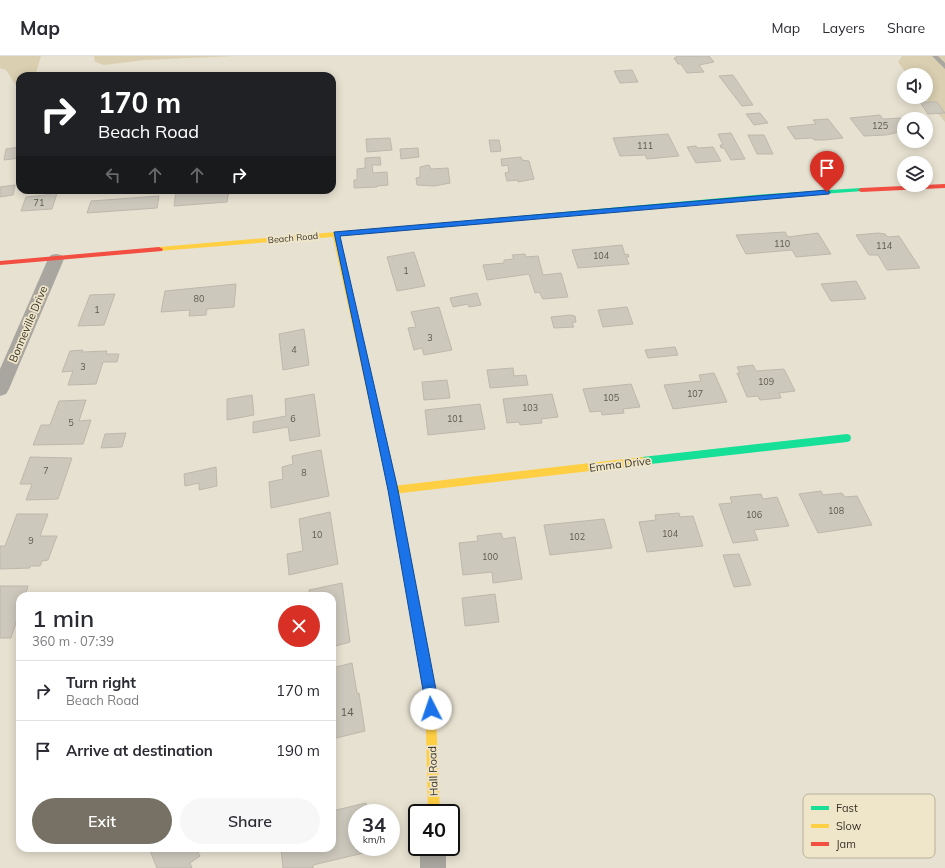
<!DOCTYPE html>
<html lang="en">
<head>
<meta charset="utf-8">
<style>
	:root { --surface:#fff; --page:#f7f7f7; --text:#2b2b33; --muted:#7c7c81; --line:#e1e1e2; --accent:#767164 }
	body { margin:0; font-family:Mulish,sans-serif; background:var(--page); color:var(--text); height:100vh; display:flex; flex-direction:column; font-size:15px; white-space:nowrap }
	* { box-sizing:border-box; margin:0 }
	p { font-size:13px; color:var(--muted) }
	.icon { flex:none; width:22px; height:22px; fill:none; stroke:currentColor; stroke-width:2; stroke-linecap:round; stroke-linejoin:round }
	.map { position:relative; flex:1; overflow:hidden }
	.sheet { position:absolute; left:16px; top:536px; width:320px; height:260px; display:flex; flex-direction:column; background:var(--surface); border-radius:12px; box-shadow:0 2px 10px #0003 }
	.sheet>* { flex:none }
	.hud { position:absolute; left:16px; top:16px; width:320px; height:122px; border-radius:12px; box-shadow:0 2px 10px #0003; background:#202124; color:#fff; overflow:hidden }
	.controls { position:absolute; left:897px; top:12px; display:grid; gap:8px }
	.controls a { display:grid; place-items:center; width:36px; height:36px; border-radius:50%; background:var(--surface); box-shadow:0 2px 10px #0003; font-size:20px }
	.speed { position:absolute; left:348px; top:748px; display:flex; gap:8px; font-size:20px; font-weight:700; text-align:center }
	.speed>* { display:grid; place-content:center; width:52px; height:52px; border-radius:50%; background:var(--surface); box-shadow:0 2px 10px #0003; line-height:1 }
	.speed small { font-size:10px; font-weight:400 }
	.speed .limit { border:2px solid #111; border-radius:6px; background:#fff; color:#111 }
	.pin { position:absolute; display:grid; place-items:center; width:34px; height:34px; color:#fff; margin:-41px -17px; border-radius:50% 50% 50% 0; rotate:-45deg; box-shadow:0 0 4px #0007 }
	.pin .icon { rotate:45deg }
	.me { position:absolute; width:44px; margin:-22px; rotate:356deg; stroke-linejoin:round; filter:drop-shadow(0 0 3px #0008) }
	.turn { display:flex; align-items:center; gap:14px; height:84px; padding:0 16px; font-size:18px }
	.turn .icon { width:52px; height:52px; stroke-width:2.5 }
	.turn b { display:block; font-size:28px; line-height:34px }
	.lanes { display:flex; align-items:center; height:38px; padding:0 16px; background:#0003; justify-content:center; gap:20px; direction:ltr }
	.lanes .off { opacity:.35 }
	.round { display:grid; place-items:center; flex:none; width:42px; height:42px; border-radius:21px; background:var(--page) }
	.overview { display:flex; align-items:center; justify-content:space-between; height:68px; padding:0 16px }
	h1 { font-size:24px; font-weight:600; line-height:30px }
	.cta { display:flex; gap:8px; margin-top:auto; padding:8px 16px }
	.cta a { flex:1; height:46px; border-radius:24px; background:var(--accent); color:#fff; font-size:16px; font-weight:600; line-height:46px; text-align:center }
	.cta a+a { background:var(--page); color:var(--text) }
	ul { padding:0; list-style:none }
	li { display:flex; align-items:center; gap:12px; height:60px; padding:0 16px; border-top:1px solid var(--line) }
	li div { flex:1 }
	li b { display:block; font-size:15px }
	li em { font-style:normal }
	header { display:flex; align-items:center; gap:24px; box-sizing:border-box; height:56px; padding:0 20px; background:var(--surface); border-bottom:1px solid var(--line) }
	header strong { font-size:19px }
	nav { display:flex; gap:22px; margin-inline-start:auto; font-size:14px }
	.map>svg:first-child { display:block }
	.green { fill:#dacfb0 }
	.building { fill:#cdc8bc; stroke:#bdb8ac }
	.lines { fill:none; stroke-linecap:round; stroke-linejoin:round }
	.lane { fill:#a9a69f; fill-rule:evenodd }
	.street { fill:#a9a69f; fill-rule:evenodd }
	.fast { fill:#16e098; fill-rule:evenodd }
	.slow { fill:#ffcf43; fill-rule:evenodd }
	.jam { fill:#f24e42; fill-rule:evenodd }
	.route { fill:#1a73e8; stroke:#114b97 }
	.labels { text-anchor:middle; stroke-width:3.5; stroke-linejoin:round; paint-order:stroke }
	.number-label { font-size:9px; fill:#5e594e }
	.far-street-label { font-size:9px; fill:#39342a; stroke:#efe5c9 }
	.street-label { font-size:11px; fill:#39342a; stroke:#efe5c9 }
	.near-number-label { font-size:11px; fill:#5e594e }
	.key { fill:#efe5c9; stroke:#b8b099; stroke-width:1 }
	.key-label { font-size:11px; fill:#39342a }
</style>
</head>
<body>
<header>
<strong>Map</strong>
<nav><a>Map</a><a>Layers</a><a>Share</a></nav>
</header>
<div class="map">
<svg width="945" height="812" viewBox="0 0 945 812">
	<rect width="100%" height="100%" fill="#e7e1d1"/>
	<g class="green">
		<polygon points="0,0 41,0 35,20 20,20 20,30 17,31 6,14 0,12"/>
		<polygon points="94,0 235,0 144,4 104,9 95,6"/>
		<polygon points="902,0 945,0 945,66 925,41 926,19 908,19 898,6"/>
	</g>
	<g class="building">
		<polygon points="676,0 709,0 714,6 699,9 704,16 687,17 681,8 678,8 674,2 677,2"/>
		<polygon points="632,14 638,26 620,27 614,15"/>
		<polygon points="733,19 753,49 742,50 719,20"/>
		<polygon points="920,46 937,46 945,57 928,58"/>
		<polygon points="760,57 768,67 754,69 746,58"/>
		<polygon points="880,59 883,63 901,62 904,65 904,75 886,79 864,80 850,62"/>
		<polygon points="828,63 843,82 824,84 814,84 813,82 795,83 787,71 816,68 813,64"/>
		<polygon points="731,77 745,103 731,104 724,92 721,92 720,89 723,89 718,78"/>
		<polygon points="668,78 679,100 647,103 645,99 620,100 613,82"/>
		<polygon points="748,79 764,79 773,98 757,98"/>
		<polygon points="390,82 392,94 367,96 366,83"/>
		<polygon points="489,84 499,84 501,95 491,96"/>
		<polygon points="696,90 697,92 713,91 721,105 696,107 687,91"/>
		<polygon points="20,91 20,102 4,104 6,93"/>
		<polygon points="418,92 419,101 401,103 400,93"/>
		<polygon points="380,101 381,109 372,109 373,117 387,116 388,129 377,130 377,131 354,132 354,124 357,124 357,113 365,112 365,102"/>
		<polygon points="521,101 522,104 529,105 534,123 518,126 518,124 507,125 505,117 509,116 508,109 502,110 501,103"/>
		<polygon points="429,109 431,113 448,112 450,127 434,130 417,129 416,122 420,121 420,111"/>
		<polygon points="15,129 13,139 0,141 0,131"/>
		<polygon points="58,134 52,153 21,155 26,141 46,139 47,135"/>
		<polygon points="176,134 229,134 227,146 174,150"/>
		<polygon points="159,140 157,152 87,157 91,145"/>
		<polygon points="785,176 788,181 818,177 831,198 796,201 792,194 746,198 736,179"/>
		<polygon points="878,177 885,178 888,181 899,180 920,212 887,214 878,199 869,199 856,179"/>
		<polygon points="622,189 625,199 628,198 629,201 626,201 629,208 578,212 572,194"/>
		<polygon points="414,196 425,230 397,235 387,201"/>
		<polygon points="525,198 526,201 538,200 543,219 561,217 568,241 543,243 539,236 535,237 529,218 487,224 483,209 504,207 504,204 514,203 512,199"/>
		<polygon points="856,225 866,243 831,245 821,228"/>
		<polygon points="236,228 234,251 207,253 206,259 189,260 190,254 161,256 165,235"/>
		<polygon points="477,237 481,249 469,251 468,248 453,251 450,242"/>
		<polygon points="115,238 104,269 78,270 90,239"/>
		<polygon points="439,251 452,294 424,299 422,292 414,294 408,272 416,271 411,256"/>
		<polygon points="627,251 633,268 603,271 598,254"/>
		<polygon points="570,259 575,260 576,266 572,267 574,271 554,272 551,261"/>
		<polygon points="304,273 309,309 283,314 279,278"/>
		<polygon points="675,291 678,299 648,302 645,294"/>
		<polygon points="83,294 82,296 107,295 106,298 119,298 117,306 103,306 96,328 68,329 73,315 62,316 70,295"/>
		<polygon points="753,309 756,315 784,313 795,335 779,337 781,342 760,344 758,340 747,341 737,317 740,317 737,311"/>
		<polygon points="513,312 514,320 526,319 528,329 490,332 487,314"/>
		<polygon points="714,317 727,346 673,353 664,329 701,325 699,319"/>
		<polygon points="447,324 450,342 424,344 422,326"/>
		<polygon points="631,328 640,351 623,353 624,357 602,359 601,355 590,356 583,333"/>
		<polygon points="314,338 320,380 290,385 288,371 253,377 253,366 286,360 285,343"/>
		<polygon points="552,338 558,361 541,363 542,367 520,369 519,366 507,367 503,343"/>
		<polygon points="252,339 254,359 227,364 227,343"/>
		<polygon points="86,344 79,365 91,364 83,388 33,389 41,369 50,369 59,345"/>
		<polygon points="480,348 485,373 428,379 425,354"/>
		<polygon points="126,377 122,391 101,392 105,378"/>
		<polygon points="321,394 329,440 271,452 269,426 283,423 282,411 293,408 292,400"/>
		<polygon points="30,401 72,402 58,443 26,444 32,428 20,428"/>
		<polygon points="216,411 217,430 199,434 199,427 185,430 184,418"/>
		<polygon points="821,435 823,439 842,437 845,441 857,440 872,469 818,477 799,438"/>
		<polygon points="761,438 763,443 777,441 789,470 754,474 758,484 733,487 719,448 732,447 730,441"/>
		<polygon points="330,456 338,508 289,519 287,498 303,495 299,463"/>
		<polygon points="679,457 680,461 693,460 703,490 647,496 639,466 656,464 655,459"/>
		<polygon points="17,458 48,458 40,480 57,480 48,504 42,505 40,510 30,510 30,512 0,513 0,490 5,490"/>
		<polygon points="604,463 612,492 550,499 544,469"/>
		<polygon points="501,477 503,483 515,481 522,523 493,527 492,516 463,519 459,487 478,485 477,480"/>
		<polygon points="739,498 751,529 734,531 723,499"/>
		<polygon points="342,527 350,586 332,591 332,540 310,540 309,534"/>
		<polygon points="0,530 28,530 25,540 20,540 20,554 11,582 0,582"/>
		<polygon points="495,538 499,566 465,570 462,542"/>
		<polygon points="352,607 357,637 359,637 365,675 332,683 332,612"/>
		<polygon points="366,747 367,757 357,757 357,791 372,791 372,795 313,809 313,812 283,812 281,792 332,792 332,755"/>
		<polygon points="149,792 203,792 198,796 200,800 190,807 192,812 157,812"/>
	</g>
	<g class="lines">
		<polygon class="lane" points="932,0 938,0 945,7 945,13"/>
		<g class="street">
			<polygon points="56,198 61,199 64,203 9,333 6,338 0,340 0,313 48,203 51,199"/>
			<rect x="420" y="791" width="26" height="21"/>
		</g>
		<g class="fast">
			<polygon points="861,132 863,133 863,135 768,142 418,173 415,171 418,169 768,138"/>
			<polygon points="379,370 382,371 383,373 398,434 435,634 434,638 430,639 426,638 425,634 388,434 375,373 376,371"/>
			<polygon points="847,378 850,379 851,382 850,385 847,386 642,409 639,408 638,405 639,402 642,401"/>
		</g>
		<g class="slow">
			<polygon points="418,169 420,169 420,173 340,180 383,373 382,375 376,375 375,373 333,181 159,195 155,193 159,191"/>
			<polygon points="642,401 645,402 646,405 645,408 642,409 393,438 390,437 388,434 390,431 393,430"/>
			<polygon points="430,629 434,630 435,634 440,757 428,757 425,634 426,630"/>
		</g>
		<g class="jam">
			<polygon points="945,128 945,132 861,136 858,134 861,132"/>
			<polygon points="159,191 163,193 162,195 0,209 0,205"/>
		</g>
	</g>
	<polygon class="route" points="827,134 830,136 829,138 340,180 398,434 437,639 435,657 431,659 427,657 388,434 334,176"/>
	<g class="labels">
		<g class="number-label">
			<text x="880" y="73">125</text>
			<text x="645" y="93">111</text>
			<text x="39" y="150">71</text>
			<text x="782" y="191">110</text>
			<text x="884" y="193">114</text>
			<text x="601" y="203">104</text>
			<text x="406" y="218">1</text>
			<text x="199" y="246">80</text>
			<text x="97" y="257">1</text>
			<text x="430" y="285">3</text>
			<text x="294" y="297">4</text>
			<text x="83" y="314">3</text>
			<text x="766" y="329">109</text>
			<text x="695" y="341">107</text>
			<text x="611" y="345">105</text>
			<text x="530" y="355">103</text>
			<text x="293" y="366">6</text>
			<text x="455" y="366">101</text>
			<text x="71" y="370">5</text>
			<text x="46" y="418">7</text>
			<text x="304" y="420">8</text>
			<text x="836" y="458">108</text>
			<text x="754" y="462">106</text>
			<text x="670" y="481">104</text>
			<text x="317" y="482">10</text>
			<text x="577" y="484">102</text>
			<text x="31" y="488">9</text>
			<text x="490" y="504">100</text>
		</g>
		<g class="far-street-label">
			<text transform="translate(293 182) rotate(-5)" y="3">Beach Road</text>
		</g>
		<g class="street-label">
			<text transform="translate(28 268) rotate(-67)" y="4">Bonneville Drive</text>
			<text transform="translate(620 408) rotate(-7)" y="4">Emma Drive</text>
			<text transform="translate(433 715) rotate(-92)" y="4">Hall Road</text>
		</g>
		<g class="near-number-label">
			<text x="347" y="660">14</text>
		</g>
	</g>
	<rect x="803" y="738" width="132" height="64" rx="6" class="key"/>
	<rect x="811" y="750" width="18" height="4" fill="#16e098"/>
	<rect x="811" y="768" width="18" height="4" fill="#ffcf43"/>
	<rect x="811" y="786" width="18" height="4" fill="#f24e42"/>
	<g class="key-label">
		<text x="836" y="756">Fast</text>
		<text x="836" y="774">Slow</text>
		<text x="836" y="792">Jam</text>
	</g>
</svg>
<div class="controls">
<a><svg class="icon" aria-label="sound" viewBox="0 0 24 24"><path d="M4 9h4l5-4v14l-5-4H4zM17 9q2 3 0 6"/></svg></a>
<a><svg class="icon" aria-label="search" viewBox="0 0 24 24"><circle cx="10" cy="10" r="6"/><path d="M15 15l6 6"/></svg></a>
<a><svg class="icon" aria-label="layers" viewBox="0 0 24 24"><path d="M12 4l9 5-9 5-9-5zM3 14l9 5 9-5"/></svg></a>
</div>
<div class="speed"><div>34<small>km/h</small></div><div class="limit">40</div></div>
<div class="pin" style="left:827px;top:136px;background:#d93025"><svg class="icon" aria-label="arrive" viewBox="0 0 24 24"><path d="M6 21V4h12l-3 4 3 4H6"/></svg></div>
<svg class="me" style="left:431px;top:653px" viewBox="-20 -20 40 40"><circle r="19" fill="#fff"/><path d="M0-13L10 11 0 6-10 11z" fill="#1a73e8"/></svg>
<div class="hud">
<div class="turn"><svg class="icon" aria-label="right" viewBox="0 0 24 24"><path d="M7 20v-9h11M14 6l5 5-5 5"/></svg><div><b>170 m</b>Beach Road</div></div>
<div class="lanes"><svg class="icon off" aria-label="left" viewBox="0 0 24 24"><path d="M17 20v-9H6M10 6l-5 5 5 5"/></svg><svg class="icon off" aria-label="ahead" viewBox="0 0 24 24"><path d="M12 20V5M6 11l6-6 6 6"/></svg><svg class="icon off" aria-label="ahead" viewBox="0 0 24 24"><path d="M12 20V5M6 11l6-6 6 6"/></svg><svg class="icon" aria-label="right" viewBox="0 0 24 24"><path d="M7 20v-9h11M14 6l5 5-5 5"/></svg></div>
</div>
<section class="sheet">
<div class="overview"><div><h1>1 min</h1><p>360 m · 07:39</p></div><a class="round" style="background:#d93025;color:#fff"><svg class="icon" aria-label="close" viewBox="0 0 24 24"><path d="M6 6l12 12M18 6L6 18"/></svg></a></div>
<ul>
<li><svg class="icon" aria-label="right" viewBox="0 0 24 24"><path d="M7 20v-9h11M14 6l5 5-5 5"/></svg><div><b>Turn right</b><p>Beach Road</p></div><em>170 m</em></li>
<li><svg class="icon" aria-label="arrive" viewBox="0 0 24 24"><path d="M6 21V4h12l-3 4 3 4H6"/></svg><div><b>Arrive at destination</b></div><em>190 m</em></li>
</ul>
<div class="cta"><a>Exit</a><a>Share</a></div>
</section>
</div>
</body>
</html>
